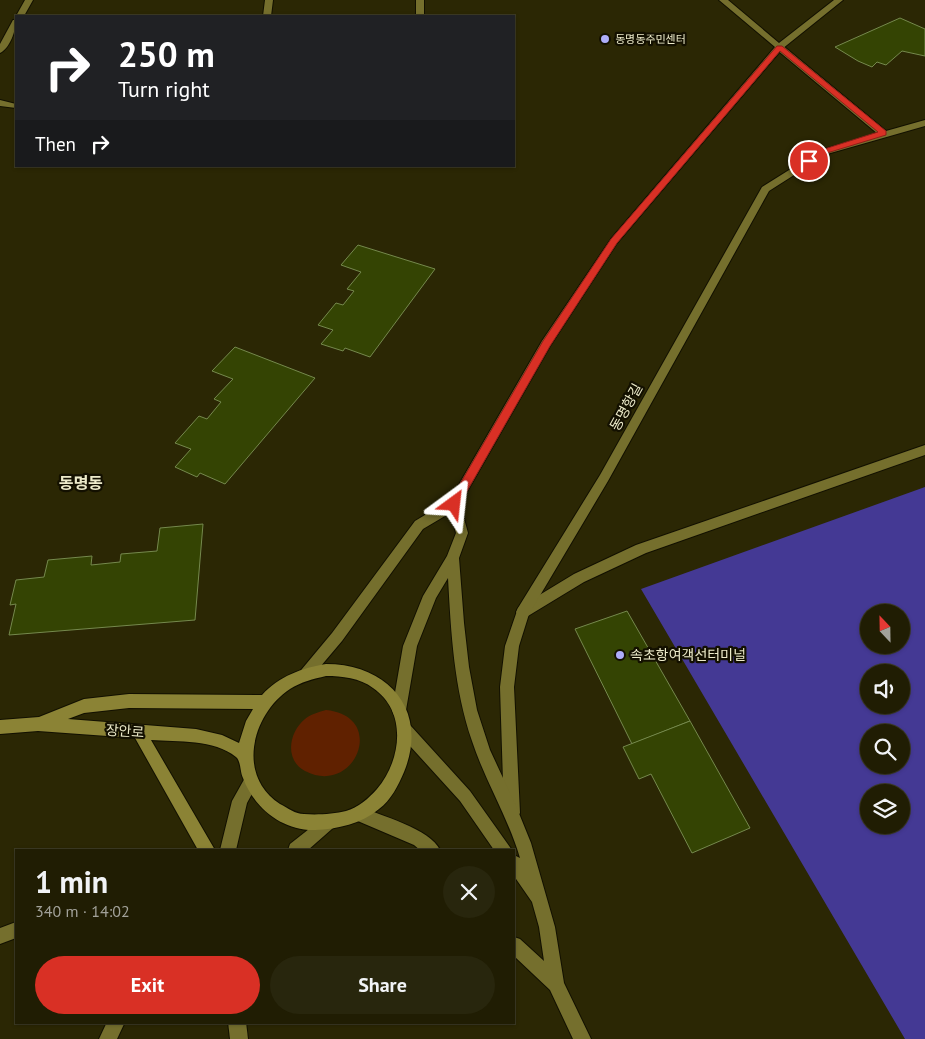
<!DOCTYPE html>
<html lang="en">
<head>
<meta charset="utf-8">
<style>
	:root { --surface:#201d03; --page:#28260d; --text:#f1f3f6; --muted:#a2a29a; --line:#3d3b25; --accent:#d93025 }
	body { margin:0; font-family:"PT Sans","Noto Sans KR",sans-serif; background:var(--page); color:var(--text); height:100vh; display:flex; flex-direction:column; font-size:19px; white-space:nowrap }
	* { box-sizing:border-box; margin:0 }
	p { font-size:16px; color:var(--muted) }
	.icon { flex:none; width:28px; height:28px; fill:none; stroke:currentColor; stroke-width:2; stroke-linecap:round; stroke-linejoin:round }
	.map { position:relative; flex:1; overflow:hidden }
	.side { position:absolute; left:15px; top:849px; width:500px; height:175px; display:flex; flex-direction:column; background:var(--surface); border-radius:0px; box-shadow:0 1px 4px #0004,0 0 0 1px var(--line) }
	.side>* { flex:none }
	.top-card { position:absolute; left:15px; top:15px; width:500px; height:152px; border-radius:0px; box-shadow:0 1px 4px #0004,0 0 0 1px var(--line); background:#202124; color:#fff; overflow:hidden }
	.needle { width:32px; rotate:338deg }
	.tools { position:absolute; left:860px; top:604px; display:grid; gap:10px }
	.tools a { display:grid; place-items:center; width:50px; height:50px; border-radius:50%; background:var(--surface); box-shadow:0 1px 4px #0004,0 0 0 1px var(--line); font-size:25px }
	.pin { position:absolute; display:grid; place-items:center; width:42px; height:42px; color:#fff; margin:-21px; border:2px solid #fff; border-radius:50%; box-shadow:0 1px 5px #0007 }
	.me { position:absolute; width:55px; margin:-28px; rotate:30deg; stroke-linejoin:round; filter:drop-shadow(0 0 4px #0008) }
	.turn { display:flex; align-items:center; gap:18px; height:105px; padding:0 20px; font-size:22px }
	.turn .icon { width:65px; height:65px; stroke-width:2.5 }
	.turn b { display:block; font-size:35px; line-height:42px }
	.then { display:flex; align-items:center; height:48px; padding:0 20px; background:#0003; gap:10px; font-size:19px }
	.round { display:grid; place-items:center; flex:none; width:52px; height:52px; border-radius:26px; background:var(--page) }
	.headline { display:flex; align-items:center; justify-content:space-between; height:85px; padding:0 20px }
	h1 { font-size:30px; font-weight:700; line-height:38px }
	.button { display:flex; gap:10px; margin-top:auto; padding:10px 20px }
	.button a { flex:1; height:58px; border-radius:30px; background:var(--accent); color:#fff; font-size:20px; font-weight:700; line-height:58px; text-align:center }
	.button a+a { background:var(--page); color:var(--text) }
	.map>svg:first-child { display:block }
	.green { fill:#602100 }
	.water { fill:#443994; fill-rule:evenodd }
	.building { fill:#344403; stroke:#75894d }
	.lines { fill:none; stroke-linecap:round; stroke-linejoin:round }
	.service-casing { stroke:#121000; stroke-width:2 }
	.minor-casing { stroke:#121000; stroke-width:2 }
	.tertiary-casing { stroke:#121000; stroke-width:2 }
	.secondary-casing { stroke:#121000; stroke-width:2 }
	.service { fill:#756f2d; fill-rule:evenodd }
	.minor { fill:#756f2d; fill-rule:evenodd }
	.tertiary { fill:#756f2d; fill-rule:evenodd }
	.secondary { fill:#8b8335; fill-rule:evenodd }
	.route { fill:#d93025; stroke:#8d1f18 }
	.poi-dot { fill:#aeaefa; stroke:#131000; stroke-width:2 }
	.labels { text-anchor:middle; stroke-width:4.5; stroke-linejoin:round; paint-order:stroke }
	.far-poi-label { font-size:11px; fill:#eceac9; stroke:#131000; text-anchor:start }
	.street-label { font-size:14px; fill:#eceac9; stroke:#131000 }
	.poi-label { font-size:14px; fill:#eceac9; stroke:#131000; text-anchor:start }
	.quarter-label { font-size:16px; font-weight:bold; fill:#eceac9; stroke:#131000 }
</style>
</head>
<body>
<div class="map">
<svg width="925" height="1039" viewBox="0 0 925 1039">
	<rect width="100%" height="100%" fill="#2b2704"/>
	<path class="green" d="M 326,710 C 388,716 355,797 305,771 C 284,760 289,732 305,719 C 311,714 319,712 326,710 Z"/>
	<path class="water" d="M 925,487 L 925,1039 L 905,1039 L 641,589 ZM 869,612 L 901,612 L 901,645 L 869,645 ZM 869,672 L 901,672 L 901,705 L 869,705 ZM 869,732 L 901,732 L 901,765 L 869,765 ZM 869,792 L 901,792 L 901,825 L 869,825 Z"/>
	<g class="building">
		<polygon points="900,18 925,29 925,56 902,51 886,65 877,62 872,67 858,61 835,47"/>
		<polygon points="358,245 435,269 370,357 345,348 343,351 321,344 333,330 318,325 336,303 343,305 354,291 347,289 361,272 341,265"/>
		<polygon points="235,347 315,378 225,484 200,473 197,477 175,467 191,449 175,443 199,416 207,419 221,402 214,399 233,379 212,371"/>
		<polygon points="203,524 195,620 9,635 16,604 10,605 16,580 44,577 48,560 92,556 91,565 120,562 121,554 157,551 160,528"/>
		<polygon points="627,611 690,721 632,744 575,629"/>
		<polygon points="690,721 750,828 692,853 651,774 639,779 623,747"/>
	</g>
	<g class="lines">
		<g class="service-casing">
			<g id="service">
				<polygon points="925,445 925,455 646,553 584,582 528,616 523,618 518,616 516,612 518,608 574,574 636,545"/>
				<polygon points="16,922 16,938 0,944 0,928"/>
				<polygon points="107,1022 125,1022 117,1039 99,1039"/>
			</g>
		</g>
		<g class="minor-casing">
			<g id="minor">
				<polygon points="265,0 273,0 271,16 263,16"/>
				<rect x="416" y="0" width="8" height="16"/>
				<polygon points="776,45 782,45 886,131 925,120 925,126 827,154 769,191 608,481 529,614 519,646 514,687 520,813 517,818 512,821 507,818 504,813 500,687 505,646 518,608 600,475 762,187 821,150 878,134 776,49"/>
				<polygon points="0,100 16,104 16,108 0,106"/>
			</g>
		</g>
		<g class="tertiary-casing">
			<g id="tertiary">
				<polygon points="25,0 33,0 24,16 16,16"/>
				<path d="M 719,0 L 728,0 L 779,43 L 834,0 L 843,0 L 782,49 L 617,243 L 550,346 L 460,504 L 468,533 L 459,558 L 464,623 L 469,667 L 477,710 L 490,750 L 516,806 L 531,843 L 555,927 L 564,983 L 591,1039 L 573,1039 L 550,990 L 514,956 L 514,937 L 520,939 L 544,961 L 539,927 L 532,902 L 514,876 L 514,855 L 520,858 C 508,817 485,781 472,741 C 454,689 451,633 448,578 L 436,598 L 417,646 L 406,710 L 404,715 L 399,717 L 394,715 L 392,710 L 403,646 L 423,596 L 447,556 L 456,533 L 450,513 L 423,529 L 342,641 L 309,680 L 304,681 L 299,680 L 297,675 L 332,633 L 415,521 L 450,500 L 542,341 L 611,239 L 775,47 Z"/>
				<path d="M 13,20 L 16,20 C 16,30 10,48 0,53 L 0,44 Z"/>
				<polygon points="405,723 410,725 470,791 512,850 494,850 460,801 400,735 398,730 400,725"/>
				<polygon points="251,774 256,776 259,781 247,803 236,850 220,850 232,801 246,776"/>
				<path d="M 358,806 C 379,815 431,829 440,850 L 420,850 L 414,845 L 353,819 L 350,814 L 353,809 Z"/>
				<polygon points="328,815 333,818 336,823 333,828 308,850 288,850 290,844 323,818"/>
				<polygon points="228,1022 246,1022 248,1039 230,1039"/>
			</g>
		</g>
		<g class="secondary-casing">
			<path id="secondary" d="M 326,664 C 389,664 429,711 404,772 C 398,786 391,800 379,809 C 361,824 338,829 315,830 C 283,831 254,808 243,778 C 240,772 241,761 236,757 C 214,739 178,742 151,740 L 215,850 L 198,850 L 135,738 L 38,731 L 0,734 L 0,720 L 39,717 L 84,699 L 129,694 L 262,695 C 279,676 302,668 326,664 ZM 326,676 C 342,676 360,678 373,688 C 408,712 401,761 377,789 C 369,798 358,808 346,811 C 334,814 317,815 304,814 C 295,814 288,808 280,804 C 236,776 252,714 290,689 C 301,682 313,679 326,676 ZM 129,708 L 253,709 L 246,721 L 239,743 L 222,735 L 196,729 L 68,719 L 84,713 Z"/>
		</g>
		<use href="#service" class="service"/>
		<use href="#minor" class="minor"/>
		<use href="#tertiary" class="tertiary"/>
		<use href="#secondary" class="secondary"/>
	</g>
	<polygon class="route" points="777,46 782,46 886,131 886,135 827,153 812,163 806,163 806,159 821,150 878,132 780,51 617,243 550,346 458,507 450,507 448,504 450,501 543,341 611,239"/>
	<g class="poi-dot">
		<circle cx="605" cy="39" r="5"/>
		<circle cx="620" cy="655" r="5"/>
	</g>
	<g class="labels">
		<g class="far-poi-label">
			<text x="615" y="43">동명동주민센터</text>
		</g>
		<g class="street-label">
			<text transform="translate(626 407) rotate(-61)" y="5">동명항길</text>
			<text transform="translate(125 731) rotate(4)" y="5">장안로</text>
		</g>
		<g class="poi-label">
			<text x="630" y="660">속초항여객선터미널</text>
		</g>
		<g class="quarter-label">
			<text x="81" y="489">동명동</text>
		</g>
	</g>
</svg>
<div class="tools">
<a><svg class="needle" viewBox="-14 -14 28 28"><path d="M0-13l5 13h-10z" fill="#e53935"/><path d="M0 13l5-13h-10z" fill="#a2a29a"/></svg></a>
<a><svg class="icon" aria-label="sound" viewBox="0 0 24 24"><path d="M4 9h4l5-4v14l-5-4H4zM17 9q2 3 0 6"/></svg></a>
<a><svg class="icon" aria-label="search" viewBox="0 0 24 24"><circle cx="10" cy="10" r="6"/><path d="M15 15l6 6"/></svg></a>
<a><svg class="icon" aria-label="layers" viewBox="0 0 24 24"><path d="M12 4l9 5-9 5-9-5zM3 14l9 5 9-5"/></svg></a>
</div>
<div class="pin" style="left:809px;top:161px;background:#d93025"><svg class="icon" aria-label="arrive" viewBox="0 0 24 24"><path d="M6 21V4h12l-3 4 3 4H6"/></svg></div>
<svg class="me" style="left:454px;top:504px" viewBox="-20 -20 40 40"><path d="M0-17L14 15 0 8-14 15z" fill="#d93025" stroke="#fff" stroke-width="4"/></svg>
<div class="top-card">
<div class="turn"><svg class="icon" aria-label="right" viewBox="0 0 24 24"><path d="M7 20v-9h11M14 6l5 5-5 5"/></svg><div><b>250 m</b>Turn right</div></div>
<div class="then">Then<svg class="icon" aria-label="right" viewBox="0 0 24 24"><path d="M7 20v-9h11M14 6l5 5-5 5"/></svg></div>
</div>
<section class="side">
<div class="headline"><div><h1>1 min</h1><p>340 m · 14:02</p></div><a class="round"><svg class="icon" aria-label="close" viewBox="0 0 24 24"><path d="M6 6l12 12M18 6L6 18"/></svg></a></div>
<div class="button"><a>Exit</a><a>Share</a></div>
</section>
</div>
</body>
</html>
